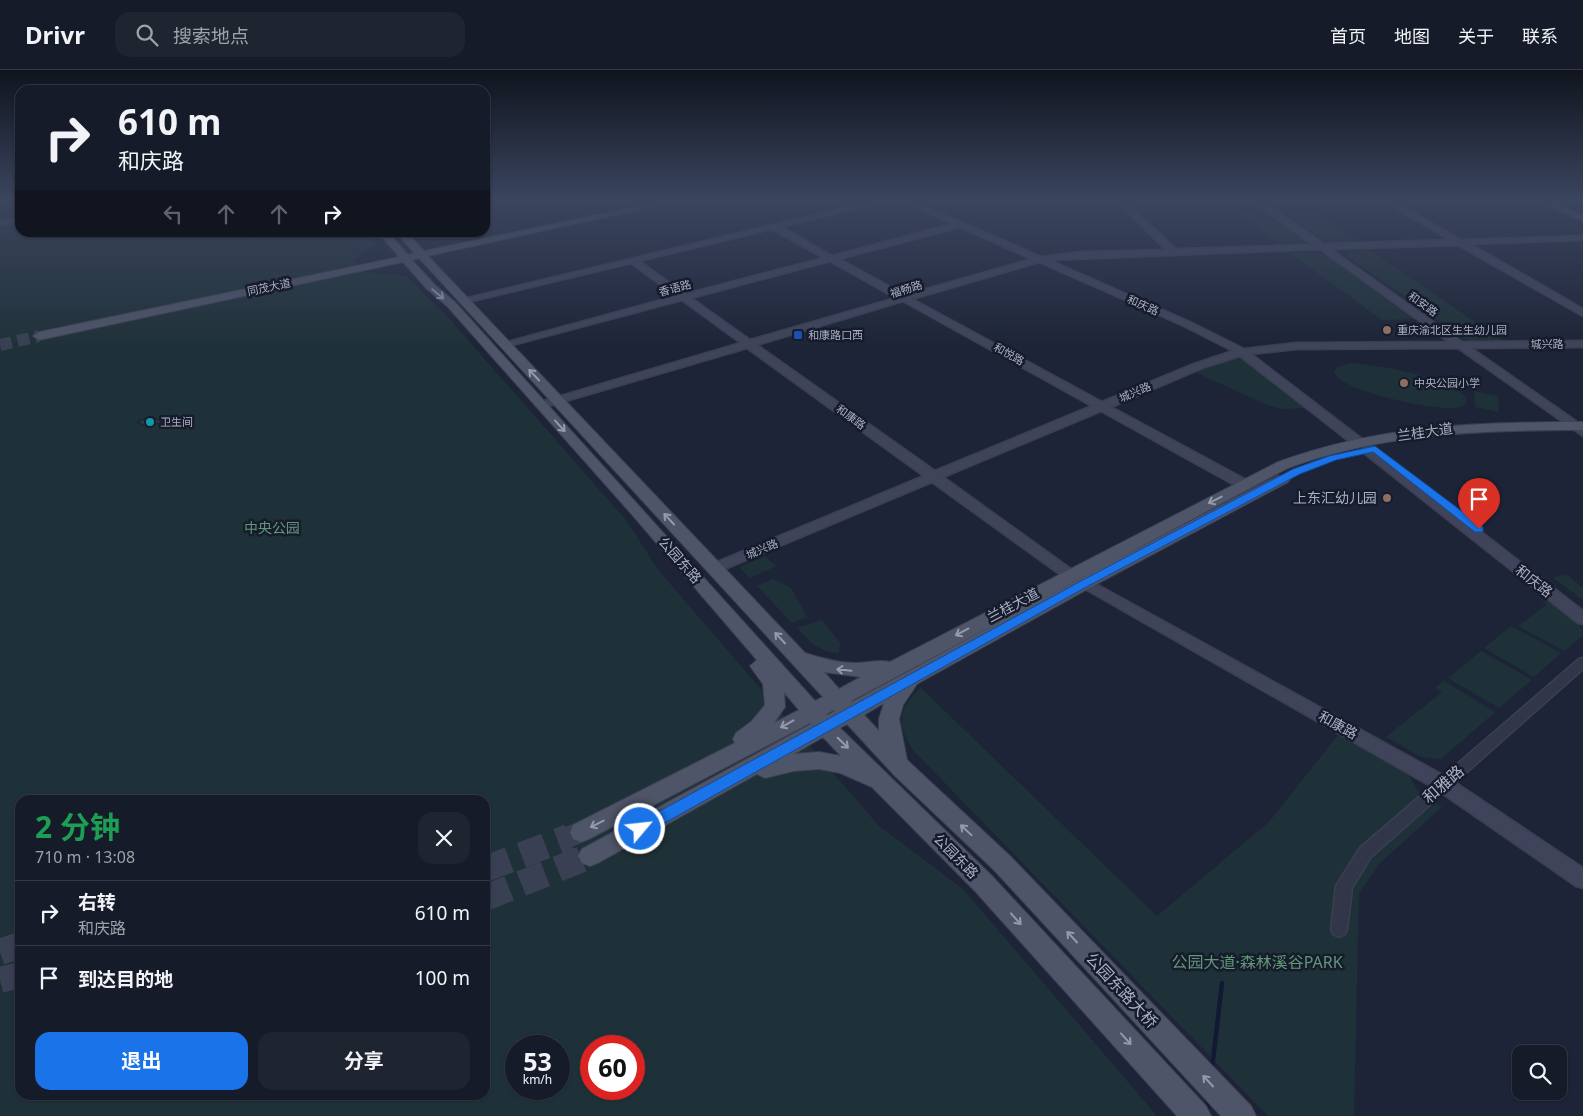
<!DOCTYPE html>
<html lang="zh">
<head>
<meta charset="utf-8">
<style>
	:root { --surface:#161b29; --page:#1f2431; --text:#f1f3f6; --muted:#9ea1a8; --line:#353946; --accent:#1a73e8 }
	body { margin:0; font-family:"Noto Sans","Noto Sans SC",sans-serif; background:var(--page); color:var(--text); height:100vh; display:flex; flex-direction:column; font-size:19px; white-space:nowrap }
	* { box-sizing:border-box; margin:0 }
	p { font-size:16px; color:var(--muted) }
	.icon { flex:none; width:28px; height:28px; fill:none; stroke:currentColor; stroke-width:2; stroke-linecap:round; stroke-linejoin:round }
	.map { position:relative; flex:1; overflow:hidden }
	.sheet { position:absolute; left:15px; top:725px; width:475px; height:305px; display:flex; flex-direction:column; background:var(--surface); border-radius:15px; box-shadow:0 1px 4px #0004,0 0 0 1px var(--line) }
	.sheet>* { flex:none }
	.banner { position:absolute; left:15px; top:15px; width:475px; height:152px; border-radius:15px; box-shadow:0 1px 4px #0004,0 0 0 1px var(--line); background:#161b29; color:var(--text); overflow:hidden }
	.buttons { position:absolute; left:1512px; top:975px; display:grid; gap:10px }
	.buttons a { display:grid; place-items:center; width:55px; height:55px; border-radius:10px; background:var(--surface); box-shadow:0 1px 4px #0004,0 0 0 1px var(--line); font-size:25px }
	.speed { position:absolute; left:505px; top:965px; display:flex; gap:10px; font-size:25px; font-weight:700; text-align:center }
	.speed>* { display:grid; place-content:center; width:65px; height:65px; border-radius:50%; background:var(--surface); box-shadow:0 1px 4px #0004,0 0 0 1px var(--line); line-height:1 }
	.speed small { font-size:12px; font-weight:400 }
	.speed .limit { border:8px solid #d22; background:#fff; color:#111 }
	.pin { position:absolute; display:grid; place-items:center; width:42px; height:42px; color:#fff; margin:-51px -21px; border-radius:50% 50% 50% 0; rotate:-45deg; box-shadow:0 0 5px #0007 }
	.pin .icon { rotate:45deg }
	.me { position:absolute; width:55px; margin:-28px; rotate:62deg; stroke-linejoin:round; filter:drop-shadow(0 0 4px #0008) }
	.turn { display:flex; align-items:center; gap:18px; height:105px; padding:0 20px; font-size:22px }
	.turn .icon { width:65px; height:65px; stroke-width:2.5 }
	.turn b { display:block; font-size:35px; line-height:42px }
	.lanes { display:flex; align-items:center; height:48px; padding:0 20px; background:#0003; justify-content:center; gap:25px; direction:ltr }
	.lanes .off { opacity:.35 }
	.round { display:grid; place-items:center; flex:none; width:52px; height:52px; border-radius:15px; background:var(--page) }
	.headline { display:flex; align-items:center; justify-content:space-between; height:85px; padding:0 20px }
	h1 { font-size:30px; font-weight:700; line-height:38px; color:#1e9e55 }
	.cta { display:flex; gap:10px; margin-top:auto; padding:10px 20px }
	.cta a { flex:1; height:58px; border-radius:15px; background:var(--accent); color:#fff; font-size:20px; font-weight:700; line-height:58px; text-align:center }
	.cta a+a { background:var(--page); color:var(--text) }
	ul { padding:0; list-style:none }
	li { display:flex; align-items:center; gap:15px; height:65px; padding:0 20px; border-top:1px solid var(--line) }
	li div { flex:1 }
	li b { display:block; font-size:19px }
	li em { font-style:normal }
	header { display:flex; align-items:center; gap:30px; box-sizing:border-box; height:70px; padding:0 25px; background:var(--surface); border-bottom:1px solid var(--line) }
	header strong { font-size:24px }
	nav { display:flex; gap:28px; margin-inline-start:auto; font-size:18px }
	.search { width:350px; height:45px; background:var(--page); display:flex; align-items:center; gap:12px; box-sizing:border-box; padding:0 18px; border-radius:15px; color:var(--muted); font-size:19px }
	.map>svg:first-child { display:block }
	.green { fill:#1f3138; fill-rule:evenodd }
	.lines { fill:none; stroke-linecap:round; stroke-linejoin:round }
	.stream { stroke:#111935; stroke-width:4.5 }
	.building { fill:#2c334c; stroke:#191e2e }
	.primary-tunnel-far2 { stroke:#394053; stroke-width:12; stroke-dasharray:12 6; stroke-linecap:butt }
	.primary-tunnel-far1 { stroke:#394053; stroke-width:21; stroke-dasharray:21 10; stroke-linecap:butt }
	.primary-tunnel { stroke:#394053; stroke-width:26; stroke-dasharray:26 13; stroke-linecap:butt }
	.street-casing { stroke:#3b3f51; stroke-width:3 }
	.secondary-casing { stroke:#3b3f51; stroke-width:3 }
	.primary-casing { stroke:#3b3f51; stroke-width:2 }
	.street { fill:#313648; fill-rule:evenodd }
	.secondary { fill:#3f445b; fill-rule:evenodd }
	.primary { fill:#4f5568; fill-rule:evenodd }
	.oneway { stroke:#9499ae }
	.route { fill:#1a73e8; stroke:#114b97 }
	.education-dot { fill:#8d6e63; stroke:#171c2c; stroke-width:2 }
	.transit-dot { fill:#1a4fb4; stroke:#171c2c; stroke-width:2 }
	.culture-dot { fill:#0f9aa8; stroke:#171c2c; stroke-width:2 }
	.labels { text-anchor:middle; stroke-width:5; stroke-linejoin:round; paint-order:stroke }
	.far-street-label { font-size:11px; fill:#abb0c5; stroke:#171c2c }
	.far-poi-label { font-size:11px; fill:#abb0c5; stroke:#171c2c; text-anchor:start }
	.street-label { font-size:14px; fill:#abb0c5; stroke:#171c2c }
	.poi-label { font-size:14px; fill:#abb0c5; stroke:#171c2c; text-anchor:end }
	.park-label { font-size:14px; fill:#619777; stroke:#171c2c }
	.near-street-label { font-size:16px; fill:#abb0c5; stroke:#171c2c }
	.near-park-label { font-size:16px; fill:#619777; stroke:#171c2c }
</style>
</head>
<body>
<header>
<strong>Drivr</strong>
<div class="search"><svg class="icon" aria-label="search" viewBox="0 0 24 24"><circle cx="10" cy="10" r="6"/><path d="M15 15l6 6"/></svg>搜索地点</div>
<nav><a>首页</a><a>地图</a><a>关于</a><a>联系</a></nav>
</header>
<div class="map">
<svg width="1583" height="1046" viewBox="0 0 1583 1046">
	<rect width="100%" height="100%" fill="#1d2437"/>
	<g class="green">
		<polygon points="1224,131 1254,131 1308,172 1303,175 1281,176"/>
		<polygon points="1268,131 1296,131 1360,174 1339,174 1324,171"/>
		<path d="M 20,151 L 20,162 L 369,163 L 377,173 L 353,190 L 363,202 L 406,206 L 446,245 L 626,450 L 659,501 L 878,755 L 964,820 L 1157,1046 L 0,1046 L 0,154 ZM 20,730 L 485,730 L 485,1025 L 20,1025 ZM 516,976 L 559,976 L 559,1019 L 516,1019 ZM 591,976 L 634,976 L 634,1019 L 591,1019 Z"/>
		<polygon points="1352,181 1371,181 1504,272 1476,272 1464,269 1346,185"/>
		<polygon points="1290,183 1316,183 1329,185 1418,249 1382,250"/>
		<polygon points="1235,288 1247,289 1306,338 1282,339 1267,335 1195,302"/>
		<path d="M 1352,293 C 1376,295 1456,307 1467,330 L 1465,334 C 1460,337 1456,338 1450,338 C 1430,339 1338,321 1334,301 L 1337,297 Z"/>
		<polygon points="1474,321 1498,326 1499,342 1475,337"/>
		<polygon points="765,486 776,496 750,508 739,497"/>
		<polygon points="1568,505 1583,518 1583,530 1552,507"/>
		<polygon points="773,509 791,518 807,547 792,553 757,516"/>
		<path d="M 1546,530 C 1557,538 1583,550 1583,565 L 1565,581 L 1518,556 L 1547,534 L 1543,532 Z"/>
		<path d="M 822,550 L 840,573 L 839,583 C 818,582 811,572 797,558 Z"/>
		<polygon points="1511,556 1561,583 1534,607 1484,578"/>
		<polygon points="1481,581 1532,610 1499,638 1448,608"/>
		<polygon points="1444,611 1495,642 1441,689 1422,687 1386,667 1442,622 1435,618"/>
		<path d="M 921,618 L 1157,846 L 1269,752 L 1338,665 L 1409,705 L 1417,720 L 1442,737 L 1380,793 L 1359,823 L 1354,1046 L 1268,1046 L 913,680 C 896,654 898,639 921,618 Z"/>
	</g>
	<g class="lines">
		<g class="stream">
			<polyline points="1212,999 1222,913"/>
			<polyline points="1206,1046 1208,1027"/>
		</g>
	</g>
	<polygon class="building" points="151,346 162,352 148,357 137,352"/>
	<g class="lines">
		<polyline class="primary-tunnel-far2" points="0,275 39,266"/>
		<polyline class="primary-tunnel-far1" points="566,768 581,762"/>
		<g class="primary-tunnel">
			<polyline points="485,799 569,767"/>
			<polyline points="485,828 590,786"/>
			<polyline points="0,882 20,875"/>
			<polyline points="0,910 20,905"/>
		</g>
		<g class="street-casing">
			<polygon id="street" points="1583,588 1583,599 1370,788 1352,818 1347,859 1345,864 1339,867 1333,864 1331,859 1336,816 1360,778 1579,589"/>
		</g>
		<g class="secondary-casing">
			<g id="secondary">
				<path d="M 873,131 L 886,131 L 781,157 L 832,186 L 953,154 L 903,131 L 913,131 L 1041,187 L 1081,182 L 1166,180 L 1116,131 L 1124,131 L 1176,179 L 1313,175 L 1253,131 L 1262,131 L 1324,174 L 1450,170 L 1384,131 L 1393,131 L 1461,170 L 1583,166 L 1583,170 L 1470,174 L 1583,239 L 1583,246 L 1458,175 L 1330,179 L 1462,272 L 1583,271 L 1583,277 L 1471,278 L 1583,356 L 1583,366 L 1458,278 L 1296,279 L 1251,284 L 1362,369 L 1364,372 L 1362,375 L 1354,375 L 1240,286 L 1202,298 L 1111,337 L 1250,412 L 1251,415 L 1250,418 L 1240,418 L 1101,341 L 943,407 L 1075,502 L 1077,505 L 1075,508 L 1065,508 L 932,412 L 715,503 L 710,501 L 708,498 L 710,495 L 924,406 L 747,278 L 545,337 L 537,337 L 537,333 L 741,273 L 682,230 L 505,277 L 500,274 L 676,226 L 631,193 L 464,233 L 459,230 ZM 960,157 L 1032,189 L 905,225 L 839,189 ZM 772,159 L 824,188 L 685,224 L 639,191 ZM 1320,179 L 1449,272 L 1296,273 L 1244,279 L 1190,252 L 1049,190 ZM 830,191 L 896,228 L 750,270 L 691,228 ZM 1039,192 L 1184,256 L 1233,281 L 1194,294 L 1102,332 L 912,229 ZM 903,231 L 1092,336 L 935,401 L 757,275 Z"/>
				<polygon points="20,148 20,152 0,155 0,151"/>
				<polygon points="1368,376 1372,377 1583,541 1583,554 1578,553 1364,383 1362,380"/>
				<polygon points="1085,508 1450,709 1583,798 1583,818 1576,816 1436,719 1080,516 1078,513"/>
			</g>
		</g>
		<g class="primary-casing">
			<g id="primary">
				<path d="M 664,131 L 679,131 L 428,186 L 805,583 C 821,588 838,593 855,593 C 867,593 879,589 890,592 L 1278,392 C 1379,355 1477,352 1583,352 L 1583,360 C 1482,360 1384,363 1288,398 L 851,631 L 852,632 L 1079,509 L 1278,406 L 1288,406 L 1290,409 L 1288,412 L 1091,517 L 917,614 L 903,635 L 899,649 L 907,690 L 1010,786 L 1251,1036 L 1256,1046 L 1221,1046 L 994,800 L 895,706 L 847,654 L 840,658 L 991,805 L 1206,1036 L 1211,1046 L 1177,1046 L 975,821 L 872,717 L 840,703 L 819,699 L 794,701 L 765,708 L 757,704 L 598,793 L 590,796 L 582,793 L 578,786 L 582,779 L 811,654 L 810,653 L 589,769 L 581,772 L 573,769 L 570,762 L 573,755 L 735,673 L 733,669 L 736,663 L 752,651 L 765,635 L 763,614 L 750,596 L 757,590 L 635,448 L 447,236 L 427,219 L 403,192 L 39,270 L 33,266 L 39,262 L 399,187 L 378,162 L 388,162 L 408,185 L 414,183 L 396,162 L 406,162 L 424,181 ZM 419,188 L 823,627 L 815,631 L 455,232 L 435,215 L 412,190 ZM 824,602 L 861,607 L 839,619 ZM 784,622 L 799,640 L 774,653 L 785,637 ZM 884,633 L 879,649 L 879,661 L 864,645 ZM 834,640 L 835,641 L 828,645 L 826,644 ZM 823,667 L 841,686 L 819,682 L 794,684 Z"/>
				<polygon points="1537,131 1548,131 1583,145 1583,151"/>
			</g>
		</g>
		<use href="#street" class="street"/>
		<use href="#secondary" class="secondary"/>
		<use href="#primary" class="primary"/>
	</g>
	<defs><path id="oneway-shaft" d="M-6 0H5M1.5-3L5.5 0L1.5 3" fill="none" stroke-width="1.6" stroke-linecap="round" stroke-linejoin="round" transform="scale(1.25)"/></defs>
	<g class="oneway">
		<use href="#oneway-shaft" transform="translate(438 224) rotate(39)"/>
		<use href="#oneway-shaft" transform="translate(534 305) rotate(-133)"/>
		<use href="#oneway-shaft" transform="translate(560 356) rotate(48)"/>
		<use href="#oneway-shaft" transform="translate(1215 430) rotate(153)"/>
		<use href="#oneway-shaft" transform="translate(669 449) rotate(-133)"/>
		<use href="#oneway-shaft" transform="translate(962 562) rotate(152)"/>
		<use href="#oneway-shaft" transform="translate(780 568) rotate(-133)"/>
		<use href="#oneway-shaft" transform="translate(844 600) rotate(-174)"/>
		<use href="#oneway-shaft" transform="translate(787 654) rotate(151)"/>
		<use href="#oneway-shaft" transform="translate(843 673) rotate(44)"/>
		<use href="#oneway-shaft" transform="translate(597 754) rotate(153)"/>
		<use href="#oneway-shaft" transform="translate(966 760) rotate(-137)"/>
		<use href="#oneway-shaft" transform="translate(1016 849) rotate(48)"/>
		<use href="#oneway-shaft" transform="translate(1072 867) rotate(-133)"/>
		<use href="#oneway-shaft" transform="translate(1126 969) rotate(48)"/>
		<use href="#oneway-shaft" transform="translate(1208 1011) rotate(-133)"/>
	</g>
	<linearGradient id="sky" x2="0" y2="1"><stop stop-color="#10141e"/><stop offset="0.47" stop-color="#3a455e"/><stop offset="1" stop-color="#3a455e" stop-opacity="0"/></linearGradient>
	<rect width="1583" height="277" fill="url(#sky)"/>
	<polygon class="route" points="1375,376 1483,457 1483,462 1475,462 1373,382 1336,390 1300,404 1088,516 645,764 640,766 634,764 632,759 634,755 1081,511 1293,399 1329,386"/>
	<g class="education-dot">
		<circle cx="1387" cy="260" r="5"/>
		<circle cx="1404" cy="313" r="5"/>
		<circle cx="1387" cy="428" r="5"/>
	</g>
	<rect class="transit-dot" x="793" y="260" width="10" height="10" rx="2.5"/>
	<circle class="culture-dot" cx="150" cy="352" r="5"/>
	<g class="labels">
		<g class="far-street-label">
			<text transform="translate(269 217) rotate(-12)" y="4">同茂大道</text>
			<text transform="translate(675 218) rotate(-15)" y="4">香语路</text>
			<text transform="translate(906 219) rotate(-17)" y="4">福畅路</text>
			<text transform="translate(1423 234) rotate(35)" y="4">和安路</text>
			<text transform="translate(1143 235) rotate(24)" y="4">和庆路</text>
			<text x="1547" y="278">城兴路</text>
			<text transform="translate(1009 284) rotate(29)" y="4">和悦路</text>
			<text transform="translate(1135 322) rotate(-23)" y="4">城兴路</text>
			<text transform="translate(851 347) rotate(36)" y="4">和康路</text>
			<text transform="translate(762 479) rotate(-23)" y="4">城兴路</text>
		</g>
		<g class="far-poi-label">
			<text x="1397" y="264">重庆渝北区生生幼儿园</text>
			<text x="808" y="269">和康路口西</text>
			<text x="1414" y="317">中央公园小学</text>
			<text x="160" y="356">卫生间</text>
		</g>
		<g class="street-label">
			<text transform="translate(1425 362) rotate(-8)" y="5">兰桂大道</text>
			<text transform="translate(680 490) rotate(49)" y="5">公园东路</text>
			<text transform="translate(1534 511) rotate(38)" y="5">和庆路</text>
			<text transform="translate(1013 535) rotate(-28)" y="5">兰桂大道</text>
			<text transform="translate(1338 655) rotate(29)" y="5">和康路</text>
			<text transform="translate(956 786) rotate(45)" y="5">公园东路</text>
		</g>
		<g class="poi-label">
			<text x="1377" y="433">上东汇幼儿园</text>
		</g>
		<g class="park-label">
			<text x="272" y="463">中央公园</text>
		</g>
		<g class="near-street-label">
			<text transform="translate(1443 714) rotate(-41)" y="6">和雅路</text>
			<text transform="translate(1122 920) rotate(47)" y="6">公园东路大桥</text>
		</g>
		<g class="near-park-label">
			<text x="1257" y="898">公园大道·森林溪谷PARK</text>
		</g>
	</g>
</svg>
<div class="buttons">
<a><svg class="icon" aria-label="search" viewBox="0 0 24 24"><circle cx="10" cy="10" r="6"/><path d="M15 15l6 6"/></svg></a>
</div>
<div class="speed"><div>53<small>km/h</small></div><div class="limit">60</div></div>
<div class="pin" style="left:1479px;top:459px;background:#d93025"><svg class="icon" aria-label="arrive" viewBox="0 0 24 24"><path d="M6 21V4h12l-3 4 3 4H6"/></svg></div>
<svg class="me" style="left:640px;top:759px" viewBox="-20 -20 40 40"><circle r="17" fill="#1a73e8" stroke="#fff" stroke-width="3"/><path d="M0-11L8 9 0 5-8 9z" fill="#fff"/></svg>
<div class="banner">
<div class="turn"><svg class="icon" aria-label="right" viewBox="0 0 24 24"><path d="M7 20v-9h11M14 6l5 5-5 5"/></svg><div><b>610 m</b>和庆路</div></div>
<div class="lanes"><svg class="icon off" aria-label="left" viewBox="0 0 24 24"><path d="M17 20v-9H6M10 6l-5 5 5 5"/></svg><svg class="icon off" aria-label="ahead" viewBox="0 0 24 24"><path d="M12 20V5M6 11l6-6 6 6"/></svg><svg class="icon off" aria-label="ahead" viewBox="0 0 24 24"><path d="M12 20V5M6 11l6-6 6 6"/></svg><svg class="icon" aria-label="right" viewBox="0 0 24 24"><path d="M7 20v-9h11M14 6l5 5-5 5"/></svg></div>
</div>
<section class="sheet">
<div class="headline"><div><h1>2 分钟</h1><p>710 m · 13:08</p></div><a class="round"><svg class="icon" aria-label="close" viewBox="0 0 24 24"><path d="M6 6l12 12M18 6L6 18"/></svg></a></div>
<ul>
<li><svg class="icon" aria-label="right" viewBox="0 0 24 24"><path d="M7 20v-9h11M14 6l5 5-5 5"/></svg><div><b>右转</b><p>和庆路</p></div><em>610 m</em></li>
<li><svg class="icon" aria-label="arrive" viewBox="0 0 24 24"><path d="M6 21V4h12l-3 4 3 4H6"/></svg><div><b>到达目的地</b></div><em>100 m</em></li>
</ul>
<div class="cta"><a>退出</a><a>分享</a></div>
</section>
</div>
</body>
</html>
